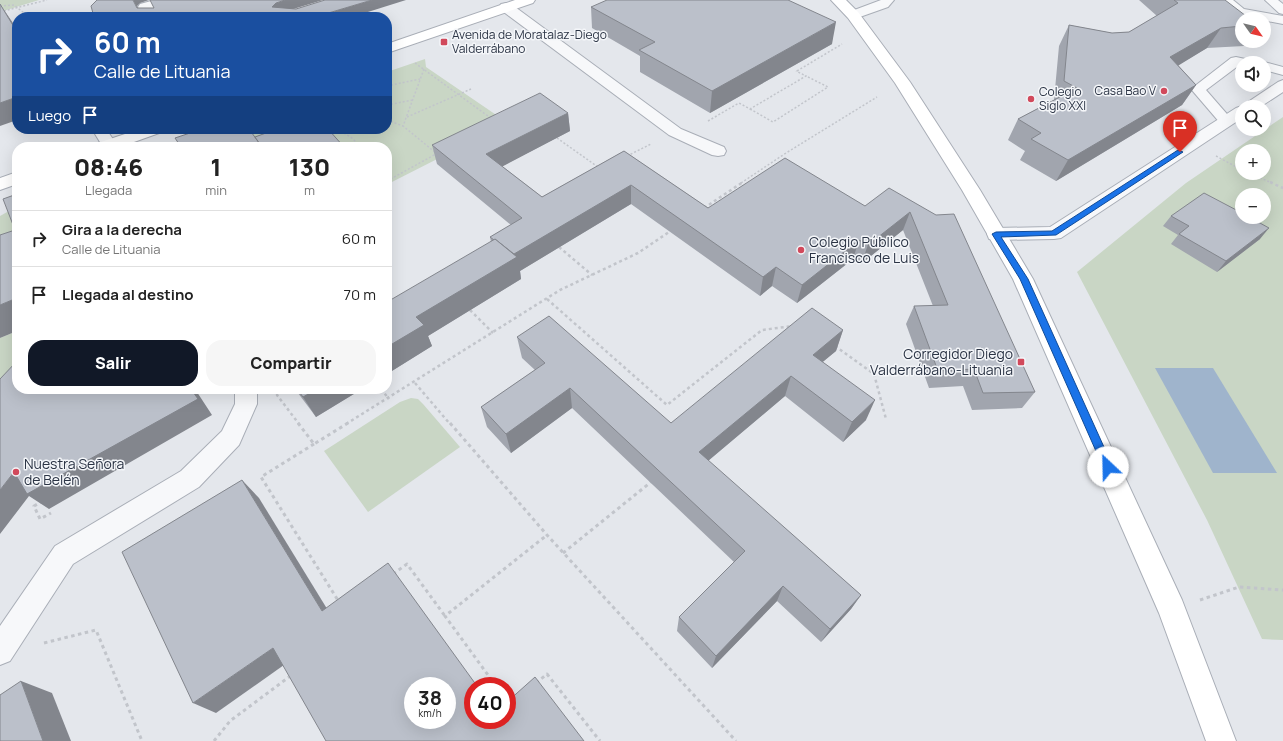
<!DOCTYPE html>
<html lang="es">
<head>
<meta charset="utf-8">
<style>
	:root { --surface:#fff; --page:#f6f6f6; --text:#222; --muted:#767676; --line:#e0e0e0; --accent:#111827 }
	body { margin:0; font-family:Manrope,sans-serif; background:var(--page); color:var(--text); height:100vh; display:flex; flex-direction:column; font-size:15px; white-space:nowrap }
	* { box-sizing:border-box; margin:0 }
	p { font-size:13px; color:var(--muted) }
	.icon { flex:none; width:22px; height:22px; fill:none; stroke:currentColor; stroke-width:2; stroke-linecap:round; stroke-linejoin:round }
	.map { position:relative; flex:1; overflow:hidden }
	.sheet { position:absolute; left:12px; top:142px; width:380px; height:252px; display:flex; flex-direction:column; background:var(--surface); border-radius:16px; box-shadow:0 4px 16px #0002 }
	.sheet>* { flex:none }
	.banner { position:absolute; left:12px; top:12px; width:380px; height:122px; border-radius:16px; box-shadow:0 4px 16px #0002; background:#1a4fa0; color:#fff; overflow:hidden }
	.needle { width:26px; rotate:124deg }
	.tools { position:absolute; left:1235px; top:12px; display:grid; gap:8px }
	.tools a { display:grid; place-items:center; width:36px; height:36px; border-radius:50%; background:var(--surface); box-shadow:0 4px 16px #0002; font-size:20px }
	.speed { position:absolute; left:404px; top:677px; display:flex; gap:8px; font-size:20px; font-weight:700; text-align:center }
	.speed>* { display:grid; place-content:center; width:52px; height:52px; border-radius:50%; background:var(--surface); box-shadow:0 4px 16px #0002; line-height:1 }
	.speed small { font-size:10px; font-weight:400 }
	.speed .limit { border:6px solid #d22; background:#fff; color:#111 }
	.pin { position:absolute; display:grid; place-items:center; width:34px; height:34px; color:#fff; margin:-41px -17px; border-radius:50% 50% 50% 0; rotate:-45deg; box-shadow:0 0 4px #0007 }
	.pin .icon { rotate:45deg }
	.me { position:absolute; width:44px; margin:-22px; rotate:336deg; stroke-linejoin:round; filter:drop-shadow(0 0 3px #0008) }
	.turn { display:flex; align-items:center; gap:14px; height:84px; padding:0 16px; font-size:18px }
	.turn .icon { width:52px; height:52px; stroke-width:2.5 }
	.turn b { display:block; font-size:28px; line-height:34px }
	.then { display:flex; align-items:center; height:38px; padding:0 16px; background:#0003; gap:8px; font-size:15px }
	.eta { display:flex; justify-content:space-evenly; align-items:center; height:68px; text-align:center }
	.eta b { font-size:24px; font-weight:800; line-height:28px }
	.cta { display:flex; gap:8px; margin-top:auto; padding:8px 16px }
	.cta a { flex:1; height:46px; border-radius:16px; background:var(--accent); color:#fff; font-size:16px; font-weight:800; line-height:46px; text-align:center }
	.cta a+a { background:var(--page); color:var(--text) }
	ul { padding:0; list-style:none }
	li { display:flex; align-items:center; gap:12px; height:56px; padding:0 16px; border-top:1px solid var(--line) }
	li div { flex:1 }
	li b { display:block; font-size:15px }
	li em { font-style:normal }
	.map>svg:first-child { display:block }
	.green { fill:#c9d6c5; fill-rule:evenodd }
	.water { fill:#9fb4cc }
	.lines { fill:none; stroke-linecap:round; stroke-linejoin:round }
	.lane-casing { stroke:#a9aeb7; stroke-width:2 }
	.street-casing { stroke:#a9aeb7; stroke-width:2 }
	.secondary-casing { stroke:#a9aeb7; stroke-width:2 }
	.path-far2 { stroke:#c2c5cb; stroke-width:1.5; stroke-dasharray:2 2; stroke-linecap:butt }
	.path-far1 { stroke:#c2c5cb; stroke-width:2.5; stroke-dasharray:3 3; stroke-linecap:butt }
	.path { stroke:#c2c5cb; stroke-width:3; stroke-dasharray:3.5 3.5; stroke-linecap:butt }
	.lane { fill:#f7f8fa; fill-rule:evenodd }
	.street { fill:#f7f8fa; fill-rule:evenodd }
	.secondary { fill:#fff; fill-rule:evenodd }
	.wall { fill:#a1a5ae }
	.shaded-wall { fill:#83868d }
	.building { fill:#bbc0ca; stroke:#83868d; fill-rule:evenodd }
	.route { fill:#1a73e8; stroke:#114b97 }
	.poi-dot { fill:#d1495b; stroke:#f4f6f9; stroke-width:1.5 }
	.labels { text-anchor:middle; stroke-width:3; stroke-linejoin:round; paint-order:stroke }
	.far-poi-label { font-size:12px; fill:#2b3445; stroke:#f4f6f9; text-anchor:start }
	.poi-label { font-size:14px; fill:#2b3445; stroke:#f4f6f9; text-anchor:start }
</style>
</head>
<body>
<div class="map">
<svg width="1283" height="741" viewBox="0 0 1283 741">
	<rect width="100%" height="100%" fill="#e4e7ec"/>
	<g class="green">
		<polygon points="0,0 39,0 0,12"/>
		<polygon points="425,59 426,67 508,123 388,184 387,147 182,147 231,129 387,129 387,72"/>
		<path d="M 1283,117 L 1283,640 L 1262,639 L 1207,520 L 1077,272 L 1186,183 ZM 1242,151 L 1264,151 L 1264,173 L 1242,173 ZM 1242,195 L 1264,195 L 1264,217 L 1242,217 Z"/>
		<polygon points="9,211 17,233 0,259 0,216"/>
		<polygon points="17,331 17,368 0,384 0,338"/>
		<polygon points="411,398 418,399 423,404 460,447 368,512 324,451 400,402"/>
	</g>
	<polygon class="water" points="1155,368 1213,368 1277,473 1213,473"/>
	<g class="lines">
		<g class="lane-casing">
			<g id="lane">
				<polygon points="881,0 894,0 888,7 857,18 853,19 847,15 849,12"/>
				<polygon points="1219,0 1233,0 1244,9 1283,16 1283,24 1236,15"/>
				<polygon points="1265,0 1278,0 1283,4 1283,14 1279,13"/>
				<polygon points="1236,57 1250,60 1252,63 1242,63 1242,66 1238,66 1206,90 1233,121 1231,124 1221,124 1191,89 1231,58"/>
				<polygon points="1264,62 1283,67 1283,75 1264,70 1264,63 1260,63"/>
				<polygon points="92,129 106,129 117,145 115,147 103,147"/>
			</g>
		</g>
		<g class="street-casing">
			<g id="street">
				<polygon points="155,0 177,0 175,3 153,9 158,17 144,17 138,7 140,4"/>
				<polygon points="506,3 511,4 681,129 724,147 726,151 724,155 718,156 712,155 669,135 501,10 499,7 501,4"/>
				<polygon points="1283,80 1283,92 1260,107 1242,107 1242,118 1061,238 1054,239 996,240 989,239 987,234 989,229 996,228 1050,227 1236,108 1242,106 1278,82"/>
				<polygon points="235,389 257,389 257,404 239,445 199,487 73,564 10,661 0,665 0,626 55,546 181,471 222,431 235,404"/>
			</g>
		</g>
		<g class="secondary-casing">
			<g id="secondary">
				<polygon points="515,0 535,0 533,3 387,53 387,44"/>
				<polygon points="831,0 846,0 858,12 910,82 980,190 1033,279 1182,600 1236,741 1206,741 1159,613 1013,279 962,190 895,83 848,18"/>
				<polygon points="140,129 164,129 162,132 120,147 96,147 98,143"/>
				<polygon points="17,172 17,184 0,190 0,178"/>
			</g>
		</g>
		<g class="path-far2">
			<polyline points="0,6 14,5 29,17"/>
			<polyline points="0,12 47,0"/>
			<polyline points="415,63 492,119"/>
			<polyline points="424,69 403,126 436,153"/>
			<polyline points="797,71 842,44"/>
			<polyline points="387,86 420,79"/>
			<polyline points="387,105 413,100"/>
			<polyline points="750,109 773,122 828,87 806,76"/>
			<polyline points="407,117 471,89"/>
			<polyline points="387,120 403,126"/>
			<polyline points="708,121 739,103 750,109 806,76 796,71"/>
			<polyline points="337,129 352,138 361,147"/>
			<polyline points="557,138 598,167"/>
			<polyline points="627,156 651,144"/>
			<polyline points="1216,156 1242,170"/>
			<polyline points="387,172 393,178"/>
			<polyline points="1249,173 1272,183"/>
			<polyline points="387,181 436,154"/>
			<polyline points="741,183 786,153 877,97"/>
		</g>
		<g class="path-far1">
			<polyline points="1270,182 1283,188"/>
			<polyline points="704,208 743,182"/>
			<polyline points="559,247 592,275"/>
			<polyline points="387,248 391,251 387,253"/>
			<polyline points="547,299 667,405 762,330 793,326"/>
			<polyline points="470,310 493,333"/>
			<polyline points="835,346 874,374 886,419"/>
			<polyline points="415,383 450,424"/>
			<polyline points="281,389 277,395 299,424"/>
			<polyline points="381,389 389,399"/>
			<polyline points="346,424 560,290 638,253 672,230"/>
		</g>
		<g class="path">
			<polyline points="298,423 314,444 348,423"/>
			<polyline points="450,423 547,535 736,741"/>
			<polyline points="314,444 261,477 339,602"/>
			<polyline points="43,501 34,506 40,519 51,513"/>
			<polyline points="563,553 651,482"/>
			<polyline points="393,574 407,564 445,616"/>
			<polyline points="1200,600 1239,587 1283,590"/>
			<polyline points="44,643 96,630 142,741"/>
			<polyline points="536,683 547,674 600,741"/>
			<polyline points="496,686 445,616 547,535"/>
			<polyline points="214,741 230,721 289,677"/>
		</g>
		<use href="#lane" class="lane"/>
		<use href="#street" class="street"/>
		<use href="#secondary" class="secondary"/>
	</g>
	<g class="wall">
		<polygon points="1139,0 1225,0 1242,19 1242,41 1247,41 1244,46 1207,48 1178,65 1196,85 1182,105 1056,181 1020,160 1025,151 1008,140 1018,119 1054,100 1059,46 1069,25 1112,33 1129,32 1157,16"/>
		<polygon points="591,7 832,44 710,113 640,72 640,56 592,28"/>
		<polygon points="568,113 570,131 502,166 542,197 624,151 708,208 865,206 936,215 1035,392 1022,408 972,410 963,386 929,388 906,324 914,306 933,306 903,230 861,264 853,259 797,303 772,286 760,296 631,204 520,271 521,279 428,336 432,346 387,374 491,242 490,237 511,225 437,164 432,145"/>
		<polygon points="1171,216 1260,239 1217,272 1171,244 1178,235 1163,226"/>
		<polygon points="843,330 836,351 822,362 866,420 843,442 785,396 708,461 861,595 851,609 821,642 777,601 712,668 677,631 679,617 734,562 572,408 511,453 487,427 481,407 535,370 522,358 517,337 671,423"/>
		<polygon points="295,389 362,389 316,417"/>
	</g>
	<g class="shaded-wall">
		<polygon points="133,0 149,0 140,3 137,6 142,17"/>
		<polygon points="285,0 323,0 280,13 272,7 276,3"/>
		<polygon points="372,0 406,0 352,17 315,17"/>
		<polygon points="0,4 17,29 17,32"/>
		<polygon points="836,22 832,44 710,113 712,91"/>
		<polygon points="1221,28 1207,48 1158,78 1170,57"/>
		<polygon points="1196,85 1182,105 1056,181 1068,160"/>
		<polygon points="17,97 17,120 0,126 0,103"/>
		<polygon points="568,113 570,131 490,173 486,154"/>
		<polygon points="631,185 631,204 520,271 521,279 428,336 432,346 387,374 387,347 416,317 512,255"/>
		<polygon points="910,212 903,230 861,264 868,245"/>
		<polygon points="1269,228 1260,239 1217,272 1226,261"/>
		<polygon points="859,240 853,259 797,303 802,285"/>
		<polygon points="776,267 772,286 760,296 763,277"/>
		<polygon points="17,298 17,331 0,338 0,305"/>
		<polygon points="843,330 836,351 806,376 813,355"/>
		<polygon points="791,376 785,396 696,471 699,452"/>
		<polygon points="570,388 572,408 511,453 506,434"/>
		<polygon points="191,389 195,389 212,415 49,509 29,496 0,534 0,490 14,472"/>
		<polygon points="317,389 362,389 316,417 303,397"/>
		<polygon points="875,400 866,420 843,442 852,422"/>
		<polygon points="242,480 259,498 337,625 322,611"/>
		<polygon points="783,586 777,601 712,668 716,656"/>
		<polygon points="861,595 851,609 821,642 830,629"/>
		<polygon points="273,648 291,660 216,713 193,703"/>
		<polygon points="21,681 52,693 71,741 43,741"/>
	</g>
	<g class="building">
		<polygon points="97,0 133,0 137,8 154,8 150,0 285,0 276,3 272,7 296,9 325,0 372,0 315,17 94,17 91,6"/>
		<polygon points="607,0 788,0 836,22 712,91 639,50 655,42 591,7"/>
		<polygon points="1174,0 1225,0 1250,19 1242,19 1242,26 1221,28 1170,57 1196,85 1068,160 1031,139 1041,133 1018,119 1077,88 1064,81 1069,25 1112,33 1129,32 1178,3"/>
		<polygon points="0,4 17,32 17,97 0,103"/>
		<polygon points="540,93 568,113 486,154 542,197 624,151 708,208 785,158 865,206 889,188 936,215 954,214 1035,392 983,393 974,369 938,371 914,306 948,305 910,212 868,245 859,240 802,285 776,267 763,277 631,185 514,254 495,239 494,240 490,237 522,218 432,145"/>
		<polygon points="195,129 249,129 262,147 181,147 175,138 193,132 191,130"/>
		<polygon points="277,129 328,129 344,147 262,147 255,137"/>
		<polygon points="1204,193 1242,213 1242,217 1249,217 1269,228 1226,261 1179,234 1189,226 1171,216"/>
		<polygon points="17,194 17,298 0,305 0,235 15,230 3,199"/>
		<polygon points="495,239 517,257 416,317 424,325 387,347 387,302"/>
		<polygon points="812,308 843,330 813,355 875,400 852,422 791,376 699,452 861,595 830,629 783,586 716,656 679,617 745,551 570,388 506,434 481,407 545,363 517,337 549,316 671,423"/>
		<polygon points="17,361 17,389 191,389 198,399 27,494 14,472 0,490 0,379"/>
		<polygon points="297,389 317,389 303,397"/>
		<path d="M 242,480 L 322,611 L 388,563 L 477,686 L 473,686 L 473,720 L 507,720 L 507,702 L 535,677 L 584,741 L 326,741 L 273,648 L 193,703 L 122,552 ZM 413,686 L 447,686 L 447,720 L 413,720 Z"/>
		<polygon points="21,681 43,741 0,741 0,695"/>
	</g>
	<polygon class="route" points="1178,150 1183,152 1056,235 1001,237 1028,279 1113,467 1108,472 1103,467 1020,279 992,234 996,232 1052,231"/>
	<g class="poi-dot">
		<rect x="440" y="38" width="8" height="8" rx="2"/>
		<circle cx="1164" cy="91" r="4"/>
		<circle cx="1031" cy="99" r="4"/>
		<circle cx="801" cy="250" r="4"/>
		<rect x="1017" y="358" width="8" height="8" rx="2"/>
		<circle cx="16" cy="472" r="4"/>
	</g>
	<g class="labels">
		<g class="far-poi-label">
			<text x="452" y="39">Avenida de Moratalaz-Diego<tspan x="452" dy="14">Valderrábano</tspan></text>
			<text x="1156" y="95" text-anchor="end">Casa Bao V</text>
			<text x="1039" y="96">Colegio<tspan x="1039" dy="14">Siglo XXI</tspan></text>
		</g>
		<g class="poi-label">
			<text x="809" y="247">Colegio Público<tspan x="809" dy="16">Francisco de Luis</tspan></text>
			<text x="1013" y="359" text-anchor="end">Corregidor Diego<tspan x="1013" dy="16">Valderrábano-Lituania</tspan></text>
			<text x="24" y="469">Nuestra Señora<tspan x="24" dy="16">de Belén</tspan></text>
		</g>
	</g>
</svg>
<div class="tools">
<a><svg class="needle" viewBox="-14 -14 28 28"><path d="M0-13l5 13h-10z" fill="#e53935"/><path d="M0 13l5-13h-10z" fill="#767676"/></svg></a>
<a><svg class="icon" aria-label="sound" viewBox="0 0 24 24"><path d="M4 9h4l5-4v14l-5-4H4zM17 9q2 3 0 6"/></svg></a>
<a><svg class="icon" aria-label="search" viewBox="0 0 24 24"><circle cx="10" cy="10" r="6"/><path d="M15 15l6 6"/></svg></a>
<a>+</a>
<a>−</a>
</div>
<div class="speed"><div>38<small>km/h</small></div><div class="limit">40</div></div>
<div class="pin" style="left:1180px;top:152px;background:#d93025"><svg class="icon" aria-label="arrive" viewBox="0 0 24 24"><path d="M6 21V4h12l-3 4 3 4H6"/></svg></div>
<svg class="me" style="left:1108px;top:467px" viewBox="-20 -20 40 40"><circle r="19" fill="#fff"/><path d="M0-13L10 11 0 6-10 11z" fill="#1a73e8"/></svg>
<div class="banner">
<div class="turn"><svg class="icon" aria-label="right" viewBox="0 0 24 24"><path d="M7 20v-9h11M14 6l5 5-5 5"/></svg><div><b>60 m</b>Calle de Lituania</div></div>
<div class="then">Luego<svg class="icon" aria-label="arrive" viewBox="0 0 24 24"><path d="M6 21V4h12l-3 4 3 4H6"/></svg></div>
</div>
<section class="sheet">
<div class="eta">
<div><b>08:46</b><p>Llegada</p></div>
<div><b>1</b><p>min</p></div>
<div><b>130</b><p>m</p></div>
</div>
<ul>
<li><svg class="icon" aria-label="right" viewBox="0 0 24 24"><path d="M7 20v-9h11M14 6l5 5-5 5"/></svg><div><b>Gira a la derecha</b><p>Calle de Lituania</p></div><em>60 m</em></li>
<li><svg class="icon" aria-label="arrive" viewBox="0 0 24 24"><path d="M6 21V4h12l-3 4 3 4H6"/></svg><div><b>Llegada al destino</b></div><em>70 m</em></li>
</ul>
<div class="cta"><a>Salir</a><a>Compartir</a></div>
</section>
</div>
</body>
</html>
